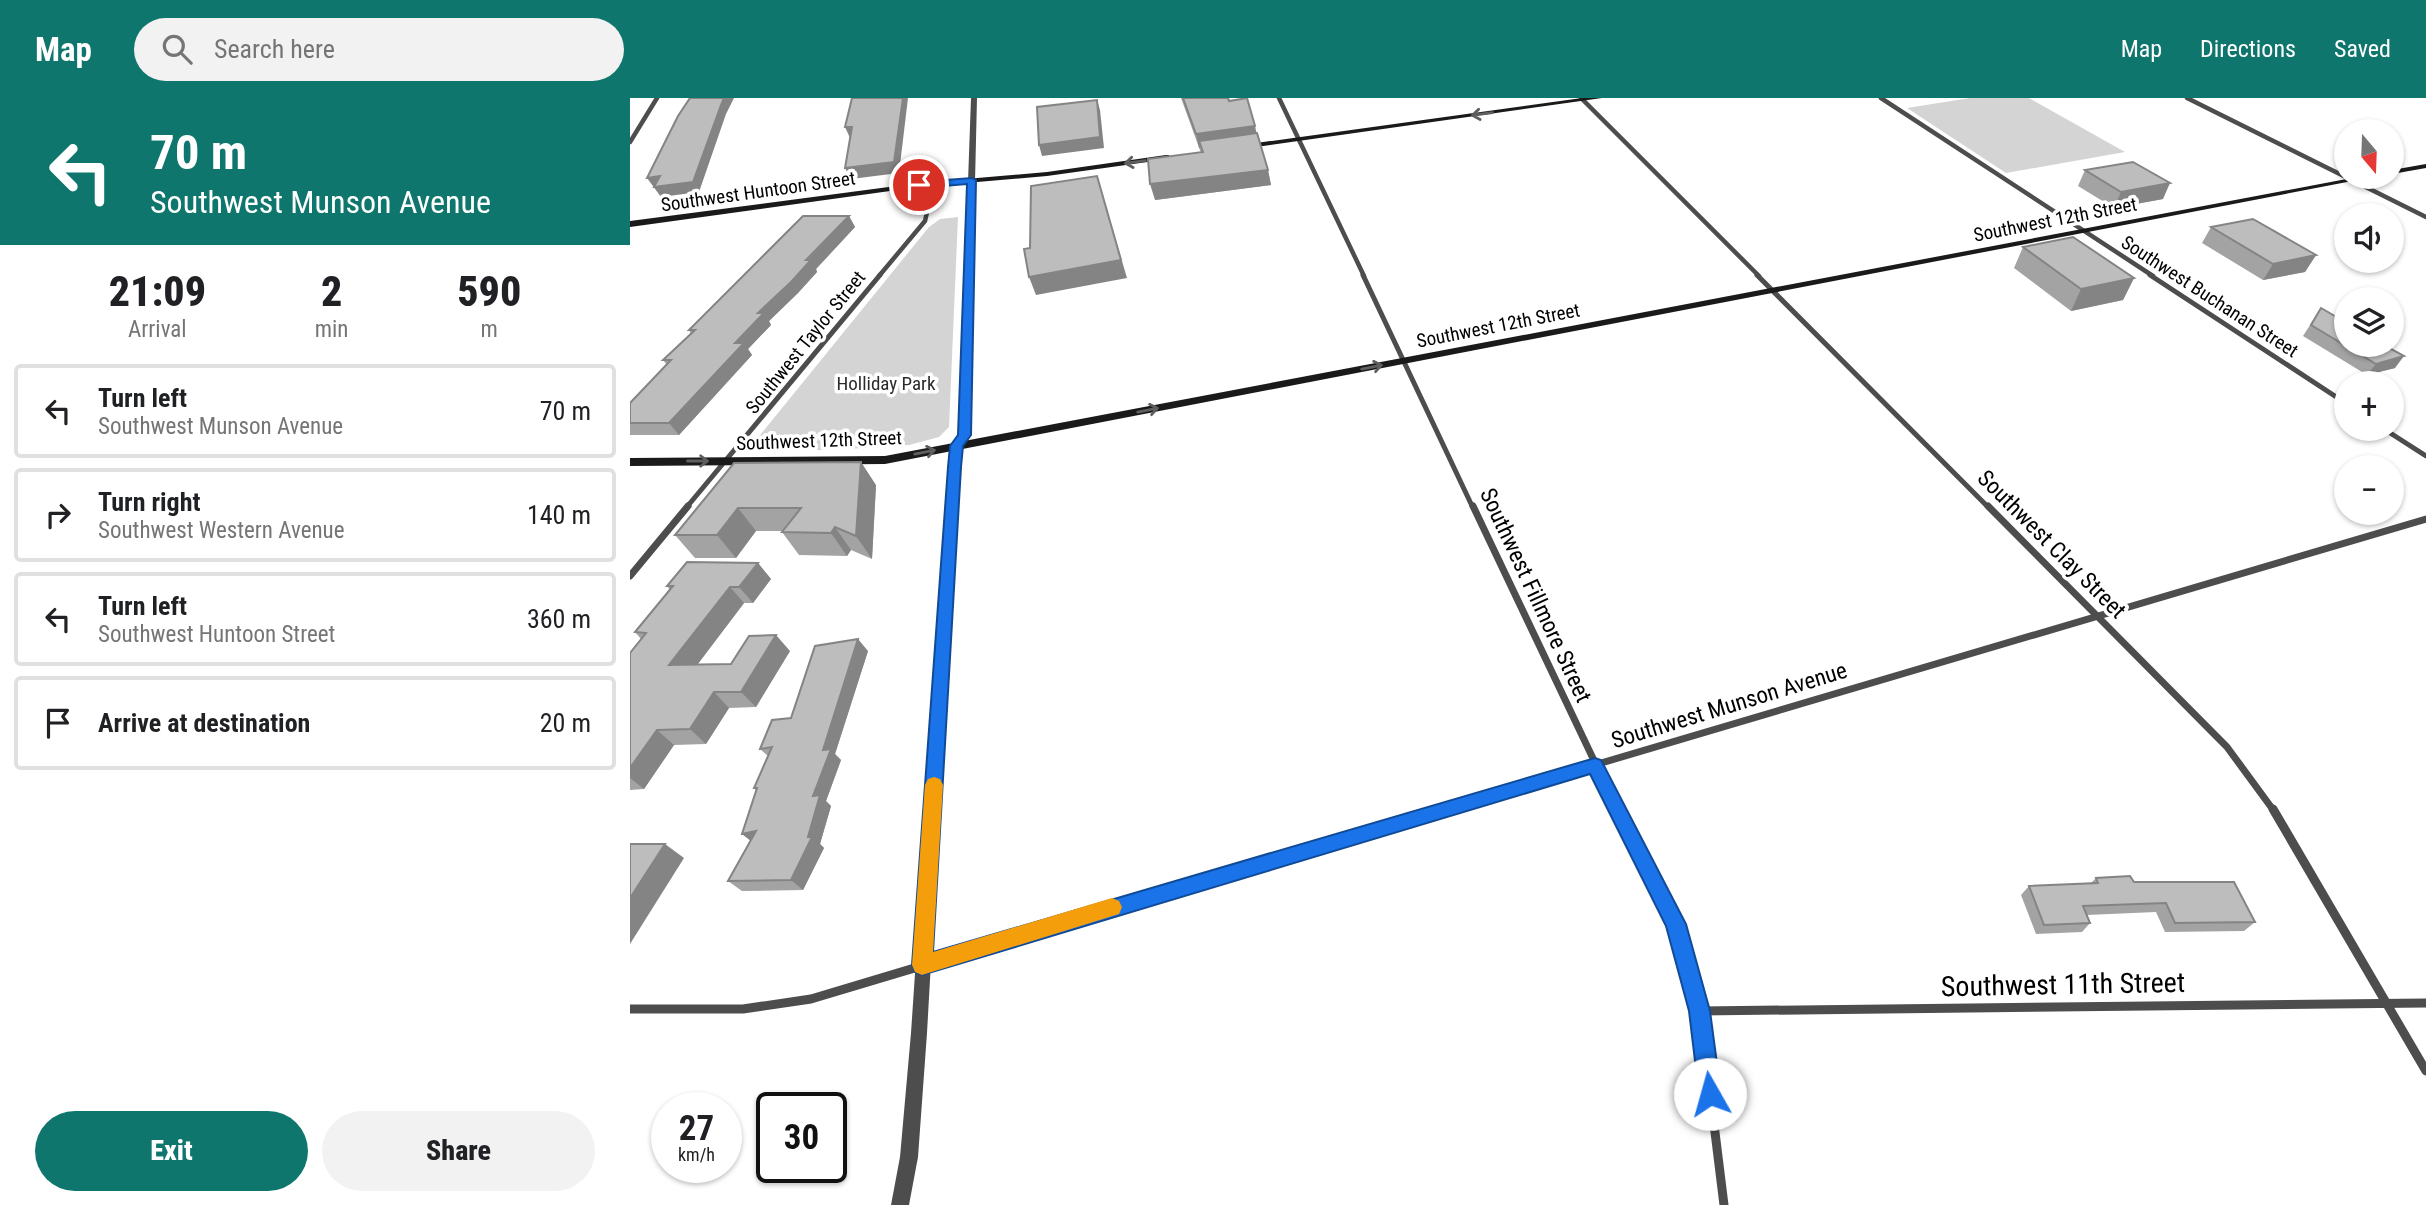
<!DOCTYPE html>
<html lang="en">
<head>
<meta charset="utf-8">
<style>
	:root { --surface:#fff; --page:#f2f2f2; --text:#202124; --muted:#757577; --line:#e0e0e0; --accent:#0f766e }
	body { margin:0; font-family:"Roboto Condensed",sans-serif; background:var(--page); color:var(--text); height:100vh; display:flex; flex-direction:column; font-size:26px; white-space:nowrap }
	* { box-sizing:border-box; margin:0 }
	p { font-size:23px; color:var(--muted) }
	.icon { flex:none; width:38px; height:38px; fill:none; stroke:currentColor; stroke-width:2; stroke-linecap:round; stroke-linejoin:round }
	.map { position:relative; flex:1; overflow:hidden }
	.drawer { display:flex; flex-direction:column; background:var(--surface); width:630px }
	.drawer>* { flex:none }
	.hud { background:#0f766e; color:#fff; overflow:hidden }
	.needle { width:46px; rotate:161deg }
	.controls { position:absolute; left:1704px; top:21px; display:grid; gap:14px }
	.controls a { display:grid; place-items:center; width:70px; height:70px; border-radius:50%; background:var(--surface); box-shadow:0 2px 5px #0004; font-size:35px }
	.speed { position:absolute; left:21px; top:994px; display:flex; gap:14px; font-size:35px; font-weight:700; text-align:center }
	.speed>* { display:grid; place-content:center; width:91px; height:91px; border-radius:50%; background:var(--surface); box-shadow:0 2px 5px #0004; line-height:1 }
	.speed small { font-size:18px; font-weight:400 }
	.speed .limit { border:4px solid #111; border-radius:10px; background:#fff; color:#111 }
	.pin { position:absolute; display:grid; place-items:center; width:60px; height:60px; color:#fff; margin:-30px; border:4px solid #fff; border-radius:50%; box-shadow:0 2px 7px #0007 }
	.me { position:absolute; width:77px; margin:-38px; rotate:353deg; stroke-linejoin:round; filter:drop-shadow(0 0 5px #0008) }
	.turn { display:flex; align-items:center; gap:24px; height:147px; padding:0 35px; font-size:32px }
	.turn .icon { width:91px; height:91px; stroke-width:2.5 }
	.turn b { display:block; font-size:49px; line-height:60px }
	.eta { display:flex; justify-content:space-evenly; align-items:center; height:119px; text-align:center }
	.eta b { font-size:42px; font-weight:800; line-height:49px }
	.action { display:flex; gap:14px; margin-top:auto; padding:14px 35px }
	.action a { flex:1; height:80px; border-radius:42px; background:var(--accent); color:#fff; font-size:28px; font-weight:800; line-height:80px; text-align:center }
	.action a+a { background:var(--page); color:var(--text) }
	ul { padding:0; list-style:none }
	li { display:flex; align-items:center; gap:21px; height:94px; margin:0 14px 10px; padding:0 21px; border:4px solid var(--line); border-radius:7px }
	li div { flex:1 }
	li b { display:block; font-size:26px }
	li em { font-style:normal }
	header { display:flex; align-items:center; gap:42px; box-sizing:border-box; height:98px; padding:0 35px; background:var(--accent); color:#fff }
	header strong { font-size:33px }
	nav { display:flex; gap:38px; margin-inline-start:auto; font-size:24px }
	.search { width:490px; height:63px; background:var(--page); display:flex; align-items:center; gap:18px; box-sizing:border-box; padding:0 24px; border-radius:38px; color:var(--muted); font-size:26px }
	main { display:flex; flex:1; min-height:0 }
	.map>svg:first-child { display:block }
	.green { fill:#d4d4d4 }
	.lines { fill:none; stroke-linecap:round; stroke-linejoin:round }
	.minor-far3 { stroke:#4d4d4d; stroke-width:4.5 }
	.minor-far2 { stroke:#4d4d4d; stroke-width:5 }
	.minor-far1 { stroke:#4d4d4d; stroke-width:7 }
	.minor { stroke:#4d4d4d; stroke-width:9 }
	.tertiary { fill:#4d4d4d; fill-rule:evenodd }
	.secondary { fill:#1a1a1a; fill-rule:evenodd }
	.wall { fill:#a3a3a3 }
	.shaded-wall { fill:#848484 }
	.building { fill:#bdbdbd; stroke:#848484; stroke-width:2 }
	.oneway { stroke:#5f5f5f }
	.route { fill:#1a73e8; stroke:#114b97; stroke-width:2 }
	.slow { fill:#f59e0b }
	.labels { text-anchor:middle; stroke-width:7; stroke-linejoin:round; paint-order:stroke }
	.far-street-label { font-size:19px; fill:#000; stroke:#fff }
	.far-park-label { font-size:19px; fill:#2b2b2b; stroke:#fff }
	.street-label { font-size:23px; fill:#000; stroke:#fff }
	.near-street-label { font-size:28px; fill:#000; stroke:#fff }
</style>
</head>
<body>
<header>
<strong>Map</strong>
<div class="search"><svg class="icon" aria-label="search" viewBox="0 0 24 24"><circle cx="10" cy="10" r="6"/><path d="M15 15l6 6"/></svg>Search here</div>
<nav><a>Map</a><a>Directions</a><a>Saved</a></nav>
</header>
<main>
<section class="drawer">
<div class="hud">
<div class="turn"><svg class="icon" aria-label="left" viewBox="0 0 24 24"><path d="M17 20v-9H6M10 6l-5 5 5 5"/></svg><div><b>70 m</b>Southwest Munson Avenue</div></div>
</div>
<div class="eta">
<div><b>21:09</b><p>Arrival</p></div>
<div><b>2</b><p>min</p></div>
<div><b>590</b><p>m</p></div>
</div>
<ul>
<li><svg class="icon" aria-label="left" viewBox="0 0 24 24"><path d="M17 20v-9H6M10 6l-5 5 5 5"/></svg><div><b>Turn left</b><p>Southwest Munson Avenue</p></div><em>70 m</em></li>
<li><svg class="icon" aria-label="right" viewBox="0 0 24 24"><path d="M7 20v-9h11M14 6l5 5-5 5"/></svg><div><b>Turn right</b><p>Southwest Western Avenue</p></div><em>140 m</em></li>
<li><svg class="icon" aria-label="left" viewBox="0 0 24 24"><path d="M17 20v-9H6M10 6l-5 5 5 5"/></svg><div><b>Turn left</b><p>Southwest Huntoon Street</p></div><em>360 m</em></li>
<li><svg class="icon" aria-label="arrive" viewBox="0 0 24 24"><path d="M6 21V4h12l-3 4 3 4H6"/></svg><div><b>Arrive at destination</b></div><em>20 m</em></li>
</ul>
<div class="action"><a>Exit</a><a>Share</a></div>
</section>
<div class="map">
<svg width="1796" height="1107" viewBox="0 0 1796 1107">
	<rect width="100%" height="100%" fill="#fff"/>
	<g class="green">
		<polygon points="1340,0 1399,0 1495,54 1376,75 1277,10"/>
		<polygon points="328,119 319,329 309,339 279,347 201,352 118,352 299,129 310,121"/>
	</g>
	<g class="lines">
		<g class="minor-far3">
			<polyline points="649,0 734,178"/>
			<polyline points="951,0 1129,178"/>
			<polyline points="1251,0 1523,178"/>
			<polyline points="1557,0 1796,119"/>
			<polyline points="0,44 27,0"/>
			<polyline points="249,178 295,123 298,110 289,87"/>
		</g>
		<g class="minor-far2">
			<polyline points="733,177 843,410"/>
			<polyline points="1127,177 1359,410"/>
			<polyline points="1520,177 1717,306"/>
			<polyline points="1754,331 1796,358"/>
			<polyline points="56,410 250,177"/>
		</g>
		<g class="minor-far1">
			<polyline points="843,408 988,713"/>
			<polyline points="1358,408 1597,649 1644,713"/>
			<polyline points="0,478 58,408"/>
			<polyline points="809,713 1796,421"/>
		</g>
		<g class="minor">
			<polyline points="987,711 1046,826 1070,913 1094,1107"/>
			<polyline points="1643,711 1796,973"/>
			<polyline points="0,911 113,911 181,901 815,711"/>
			<polyline points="1070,913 1796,905"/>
		</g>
		<polygon class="tertiary" points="341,0 347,0 339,337 332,348 329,369 297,935 288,1059 279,1107 261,1107 270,1059 281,935 319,369 322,348 329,337"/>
		<g class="secondary">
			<polygon points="952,0 972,0 612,51 608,49 612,47"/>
			<polygon points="536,57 539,57 539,61 417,78 289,89 0,129 0,123 289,85 417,74"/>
			<polygon points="1796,66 1796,70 1762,76 1762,72"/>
			<polygon points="1727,79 1743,79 255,366 0,368 0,360 255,358"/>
		</g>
	</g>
	<g class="wall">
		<polygon points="551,0 598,0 626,36 638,72 641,87 525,102 571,55"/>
		<polygon points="1455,72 1533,101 1484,110 1448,88"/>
		<polygon points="219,118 225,129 186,171 187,174 168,195 139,223 141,227 118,251 122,257 49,337 0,337 0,305 37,267 33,262 61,236 59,232"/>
		<polygon points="1581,129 1686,157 1675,174 1633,182 1572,145"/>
		<polygon points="1393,149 1504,180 1493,202 1441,213 1384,170"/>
		<polygon points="1691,210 1765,270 1737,277 1673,238"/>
		<polygon points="104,365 246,387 242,461 221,452 217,458 169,457 152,434 153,433 126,433 106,460 65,460 45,437"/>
		<polygon points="128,465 141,481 123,505 114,505 67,567 101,566 160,553 126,609 99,610 76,646 44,647 14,691 0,692 0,555 11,541 5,534 40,492 37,488"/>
		<polygon points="238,553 205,656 211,662 196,703 201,708 190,746 194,750 173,792 112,793 98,783 121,743 112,736 126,692 124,690 138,658 130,651 161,620"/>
		<polygon points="1466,780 1504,784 1625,824 1614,833 1535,834 1526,814 1457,817 1460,825 1452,834 1406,836 1391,797 1399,788 1460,786"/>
	</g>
	<g class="shaded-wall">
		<polygon points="94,0 104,0 96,16 69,94 31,99 17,80 91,7"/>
		<polygon points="273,0 278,0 269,75 221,81 215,70"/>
		<polygon points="467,2 470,12 474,50 412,58 409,47"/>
		<polygon points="625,28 628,42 569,43 570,50 569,50 566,36"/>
		<polygon points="215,29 222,29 220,40"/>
		<polygon points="638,72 641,87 525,102 520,86"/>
		<polygon points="1540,85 1533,101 1484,110 1491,94"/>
		<polygon points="472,95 497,180 406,197 399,179"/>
		<polygon points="219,118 225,129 186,171 187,174 168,195 139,223 141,227 118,251 122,257 49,337 39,325 105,245 128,215"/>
		<polygon points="1686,157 1675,174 1633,182 1643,166"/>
		<polygon points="1504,180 1493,202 1441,213 1451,191"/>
		<polygon points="1774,258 1765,270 1737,277 1746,266"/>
		<polygon points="231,364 246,387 242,461 226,438"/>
		<polygon points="108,410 126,433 106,460 87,437"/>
		<polygon points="205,429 221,452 217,458 201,435"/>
		<polygon points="128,465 141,481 123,505 109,489"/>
		<polygon points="100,489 114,505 55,583 39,567"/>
		<polygon points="146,537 160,553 126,609 111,594"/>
		<polygon points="228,541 238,553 205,656 211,662 196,703 201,708 190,746 194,750 173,792 161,782 178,739 183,698 193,652"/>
		<polygon points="84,594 99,610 76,646 60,631"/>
		<polygon points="27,632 44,647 14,691 0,680 0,670"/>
		<polygon points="126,733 125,746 112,736"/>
		<polygon points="35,746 54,760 0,846 0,800"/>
	</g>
	<g class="building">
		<polygon points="60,0 94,0 91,7 63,84 24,89 30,78 17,80 48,18"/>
		<polygon points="222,0 273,0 264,64 215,70 222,29 215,29"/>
		<polygon points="553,0 598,0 599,3 617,0 625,28 566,36"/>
		<polygon points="467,2 470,39 409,47 407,9"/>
		<polygon points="627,35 638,72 520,86 518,61 573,54 569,43"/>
		<polygon points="1503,64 1540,85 1491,94 1455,72"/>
		<polygon points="467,78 491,162 399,179 394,151 400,150 401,88"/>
		<polygon points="173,118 219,118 176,162 181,162 161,184 128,215 134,215 105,245 114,245 39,325 0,325 0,305 41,262 33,262 65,232 59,232"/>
		<polygon points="1623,121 1686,157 1643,166 1581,129"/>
		<polygon points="1443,139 1504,180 1451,191 1393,149"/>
		<polygon points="1691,210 1717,225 1717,247 1754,247 1774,258 1746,266 1681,227"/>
		<polygon points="231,364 226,438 205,429 201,435 152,434 171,410 108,410 87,437 45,437 104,365"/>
		<polygon points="57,464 128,465 109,489 100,489 39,567 101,566 119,538 146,537 111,594 84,594 60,631 27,632 0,670 0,555 16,535 5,534 43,488 37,488"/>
		<polygon points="228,541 193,652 201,651 183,698 190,697 178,739 182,739 161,782 98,783 126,733 112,736 127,690 124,690 142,649 130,651 142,622 161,620 185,548"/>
		<polygon points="0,746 35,746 0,800"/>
		<polygon points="1500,778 1504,784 1604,784 1625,824 1545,825 1536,805 1453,808 1460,825 1414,827 1399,788 1468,785 1466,780"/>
	</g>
	<defs><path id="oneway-shaft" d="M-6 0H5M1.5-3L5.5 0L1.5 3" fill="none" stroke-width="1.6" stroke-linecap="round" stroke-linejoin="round" transform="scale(1.75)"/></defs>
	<g class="oneway">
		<use href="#oneway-shaft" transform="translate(852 16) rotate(172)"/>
		<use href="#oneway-shaft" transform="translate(505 64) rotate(172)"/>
		<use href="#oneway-shaft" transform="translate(742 269) rotate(-11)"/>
		<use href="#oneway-shaft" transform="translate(518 312) rotate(-11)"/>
		<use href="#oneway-shaft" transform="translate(295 354) rotate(-11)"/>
		<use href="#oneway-shaft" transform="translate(68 363)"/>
	</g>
	<polygon class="route" points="342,80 346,82 341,337 333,348 331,369 303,854 965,660 971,662 1056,826 1080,913 1091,996 1088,1004 1080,1007 1072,1004 1069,996 1059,913 1036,828 960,676 292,877 285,874 282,867 318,369 320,348 328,337 337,86 289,90 284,87 289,84"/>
	<polygon class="slow" points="304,679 310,681 313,687 303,854 482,800 489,803 492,809 489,816 292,877 285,874 282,867 295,687 298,681"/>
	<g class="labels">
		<g class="far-street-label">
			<text transform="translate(128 93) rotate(-8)" y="7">Southwest Huntoon Street</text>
			<text transform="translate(1425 121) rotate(-11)" y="7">Southwest 12th Street</text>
			<text transform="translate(1580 198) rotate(33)" y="7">Southwest Buchanan Street</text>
			<text transform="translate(868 227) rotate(-11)" y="7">Southwest 12th Street</text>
			<text transform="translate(175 244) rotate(-51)" y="7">Southwest Taylor Street</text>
			<text transform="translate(189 342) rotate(-2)" y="7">Southwest 12th Street</text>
		</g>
		<g class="far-park-label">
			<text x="256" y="292">Holliday Park</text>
		</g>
		<g class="street-label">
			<text transform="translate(1422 446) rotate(45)" y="8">Southwest Clay Street</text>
			<text transform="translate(906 497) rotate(65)" y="8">Southwest Fillmore Street</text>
			<text transform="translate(1099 607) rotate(-17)" y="8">Southwest Munson Avenue</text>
		</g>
		<g class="near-street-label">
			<text transform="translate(1433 886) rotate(-1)" y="10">Southwest 11th Street</text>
		</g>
	</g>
</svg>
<div class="controls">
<a><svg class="needle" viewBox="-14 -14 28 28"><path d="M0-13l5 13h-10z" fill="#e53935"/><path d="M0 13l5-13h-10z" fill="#757577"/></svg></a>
<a><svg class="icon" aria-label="sound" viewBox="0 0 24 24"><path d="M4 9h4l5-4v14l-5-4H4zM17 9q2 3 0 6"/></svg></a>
<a><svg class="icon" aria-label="layers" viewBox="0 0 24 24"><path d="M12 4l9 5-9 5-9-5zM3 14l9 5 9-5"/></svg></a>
<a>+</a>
<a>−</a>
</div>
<div class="speed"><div>27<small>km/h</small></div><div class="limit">30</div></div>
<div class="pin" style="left:289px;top:87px;background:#d93025"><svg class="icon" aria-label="arrive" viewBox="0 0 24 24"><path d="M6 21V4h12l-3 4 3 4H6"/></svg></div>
<svg class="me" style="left:1080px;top:996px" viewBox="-20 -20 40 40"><circle r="19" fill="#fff"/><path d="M0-13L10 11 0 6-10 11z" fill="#1a73e8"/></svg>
</div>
</main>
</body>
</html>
